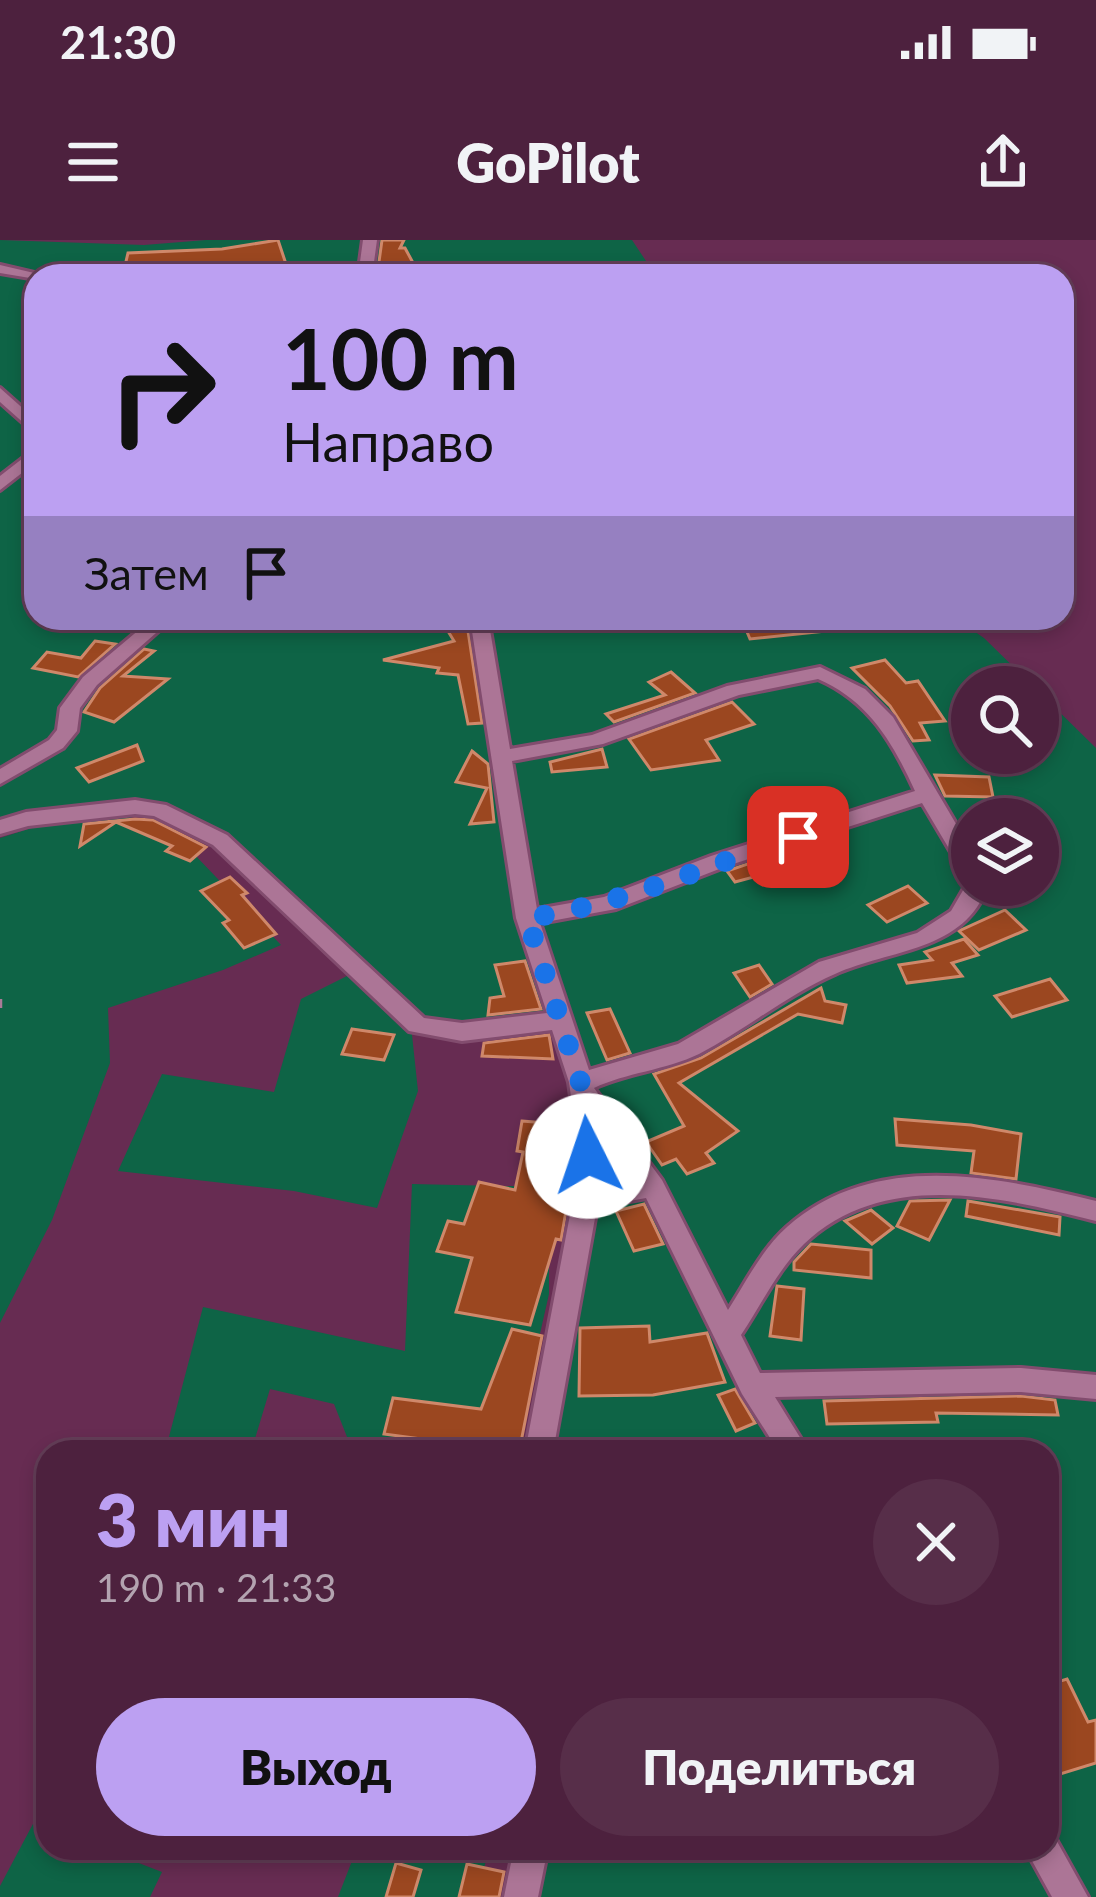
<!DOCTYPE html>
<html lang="ru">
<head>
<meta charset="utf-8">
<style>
	:root { --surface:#4d213e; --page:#572e49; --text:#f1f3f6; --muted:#b3a3b0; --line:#643e58; --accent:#bca0f2 }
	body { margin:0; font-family:Lato,sans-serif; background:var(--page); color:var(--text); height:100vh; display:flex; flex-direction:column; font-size:45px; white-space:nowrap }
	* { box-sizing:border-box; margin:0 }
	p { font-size:39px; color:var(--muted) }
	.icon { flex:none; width:66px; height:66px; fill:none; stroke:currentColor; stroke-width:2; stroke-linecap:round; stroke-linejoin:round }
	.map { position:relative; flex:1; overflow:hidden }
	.sheet { position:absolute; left:36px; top:1200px; width:1023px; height:420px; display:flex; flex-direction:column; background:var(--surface); border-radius:36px; box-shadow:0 6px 18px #0003,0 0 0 3px var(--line) }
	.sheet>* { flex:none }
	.banner { position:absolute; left:24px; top:24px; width:1050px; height:366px; border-radius:36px; box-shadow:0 6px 18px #0003,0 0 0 3px var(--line); background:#bca0f2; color:#111; overflow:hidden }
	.controls { position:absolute; left:951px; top:426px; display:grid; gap:24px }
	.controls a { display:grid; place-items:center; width:108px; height:108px; border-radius:50%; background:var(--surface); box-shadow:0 6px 18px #0003,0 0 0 3px var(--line); font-size:60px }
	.pin { position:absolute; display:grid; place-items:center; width:102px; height:102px; color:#fff; margin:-51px; border-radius:24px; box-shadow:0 6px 18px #0006 }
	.me { position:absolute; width:132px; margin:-66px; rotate:356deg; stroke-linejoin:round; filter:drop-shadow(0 0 9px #0008) }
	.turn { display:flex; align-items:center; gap:42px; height:252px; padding:0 60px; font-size:54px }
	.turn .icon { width:156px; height:156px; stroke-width:2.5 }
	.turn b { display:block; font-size:84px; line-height:102px }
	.then { display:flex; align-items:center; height:114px; padding:0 60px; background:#0003; gap:24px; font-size:45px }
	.round { display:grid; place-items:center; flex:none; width:126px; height:126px; border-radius:63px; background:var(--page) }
	.headline { display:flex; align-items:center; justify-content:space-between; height:204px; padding:0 60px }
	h1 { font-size:72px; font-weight:800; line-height:90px; color:var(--accent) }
	.primary-button { display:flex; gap:24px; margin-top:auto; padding:24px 60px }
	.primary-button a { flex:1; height:138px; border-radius:72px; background:var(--accent); color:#111; font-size:48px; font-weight:800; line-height:138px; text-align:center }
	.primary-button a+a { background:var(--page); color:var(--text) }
	.status { display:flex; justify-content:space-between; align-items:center; height:84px; padding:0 60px; background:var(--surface); direction:ltr }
	.status svg { height:33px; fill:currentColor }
	header { display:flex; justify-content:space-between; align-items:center; height:156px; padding:0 60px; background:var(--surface); font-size:54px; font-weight:800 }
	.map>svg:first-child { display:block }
	.green { fill:#0e6446; fill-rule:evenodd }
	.building { fill:#9b4720; stroke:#cf886a; stroke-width:3 }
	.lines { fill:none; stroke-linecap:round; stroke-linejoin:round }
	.minor-casing { stroke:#824c6e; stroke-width:6 }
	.path { stroke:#a97b97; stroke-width:4.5; stroke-dasharray:9 9; stroke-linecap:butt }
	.minor { fill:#ac7596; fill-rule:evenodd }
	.route { stroke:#1a73e8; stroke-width:21; stroke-dasharray:0 37.8 }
</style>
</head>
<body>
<div class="status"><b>21:30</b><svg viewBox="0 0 49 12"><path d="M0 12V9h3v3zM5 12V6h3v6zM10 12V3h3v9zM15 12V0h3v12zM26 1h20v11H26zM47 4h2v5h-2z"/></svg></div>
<header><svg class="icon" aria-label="menu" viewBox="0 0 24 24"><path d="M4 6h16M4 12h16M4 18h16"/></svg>GoPilot<svg class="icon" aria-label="share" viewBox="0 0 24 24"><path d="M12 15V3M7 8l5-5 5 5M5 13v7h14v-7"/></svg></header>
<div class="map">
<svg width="1096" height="1657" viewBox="0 0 1096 1657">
	<rect width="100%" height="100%" fill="#672c52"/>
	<g class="green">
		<path d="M 0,0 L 144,5 L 206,0 L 632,0 L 656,36 L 36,36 L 36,378 L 955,378 L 984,398 L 1034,447 L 972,447 L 972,513 L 1038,513 L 1038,451 L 1096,508 L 1096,1657 L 530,1657 L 539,1608 L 1047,1608 L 1047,1212 L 545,1212 L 588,912 L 563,772 L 450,785 L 410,776 L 418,851 L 377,968 L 294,951 L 118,931 L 162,834 L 274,852 L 301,759 L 355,732 L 213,588 L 157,563 L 113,561 L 16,578 L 0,586 ZM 972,579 L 1038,579 L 1038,645 L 972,645 Z"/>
		<polygon points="129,577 170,589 281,705 223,730 108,768 110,823 52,980 0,1083 0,598 47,583"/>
		<polygon points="412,944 549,947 549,1054 513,1212 353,1212 334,1164 270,1149 251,1212 165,1212 203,1067 405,1111"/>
		<polygon points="34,1582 48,1587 48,1608 100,1608 162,1632 150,1657 0,1657 0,1646"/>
		<polygon points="357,1608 490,1608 475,1657 338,1657"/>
	</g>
	<g class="building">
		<polygon points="278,0 289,33 123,34 128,13 222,9"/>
		<polygon points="382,0 404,0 400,8 405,8 419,34 391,36 387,29 378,29"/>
		<polygon points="440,378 466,378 482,483 468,484 458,435 437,433 439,428 383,420 454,401"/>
		<polygon points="826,378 827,391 750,399 742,380"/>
		<polygon points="95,401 115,404 78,437 33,428 47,412 81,418"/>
		<polygon points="144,409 154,411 123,436 168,439 114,482 84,472 100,448"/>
		<polygon points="885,420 906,443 918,441 945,481 920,483 929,500 913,501 890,466 852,428"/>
		<polygon points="671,432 695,453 614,482 606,474 665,455 649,442"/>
		<polygon points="732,462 754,484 706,500 719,520 651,530 629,499"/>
		<polygon points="137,505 143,521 89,542 77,528"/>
		<polygon points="602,509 607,527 552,532 550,522"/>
		<polygon points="472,511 488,524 494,582 470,584 487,548 456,542"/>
		<polygon points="935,535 989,537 993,557 945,556"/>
		<polygon points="135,579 153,580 206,607 190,621 166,611 172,606 116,582 80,606 84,584"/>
		<polygon points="774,615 784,629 735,642 727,631"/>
		<polygon points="230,637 247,653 242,655 276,694 244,708 223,683 229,680 201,651"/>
		<polygon points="908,646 927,663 887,682 868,665"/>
		<polygon points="1005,670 1026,690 979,710 959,691"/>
		<polygon points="964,699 978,715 952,723 962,736 907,743 899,725 932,720 925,712"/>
		<polygon points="525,721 541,769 488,775 490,758 504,756 495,725"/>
		<polygon points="759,725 772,744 750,757 734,733"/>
		<polygon points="1050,739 1067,760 1012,777 995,756"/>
		<polygon points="821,748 825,761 846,765 842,783 798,774 679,843 738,891 706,913 714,923 687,934 676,919 662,925 646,902 684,886 654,834 701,818"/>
		<polygon points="610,769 630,813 607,820 587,773"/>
		<polygon points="352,789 394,795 384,820 342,814"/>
		<polygon points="549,795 553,819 482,816 484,803"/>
		<polygon points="895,879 971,885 1021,894 1016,939 971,933 974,911 897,905"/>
		<polygon points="522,881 570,885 571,892 558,964 567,965 561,1000 556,999 530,1085 456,1072 472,1018 437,1011 448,981 464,984 479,942 515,950 523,912 517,911"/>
		<polygon points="950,960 929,1000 897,986 910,961"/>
		<polygon points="968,961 1060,977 1059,995 966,976"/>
		<polygon points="644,964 663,1004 634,1011 616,971"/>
		<polygon points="871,970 893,988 872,1004 845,981"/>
		<polygon points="811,1004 871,1010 871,1038 794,1030 794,1022"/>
		<polygon points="777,1046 804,1049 801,1100 770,1096"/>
		<polygon points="649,1086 650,1102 707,1093 725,1142 653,1155 579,1156 580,1088"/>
		<polygon points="512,1089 542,1096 519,1212 441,1212 444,1202 384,1194 393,1158 481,1169"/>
		<polygon points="735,1149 755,1183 736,1191 718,1155"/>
		<polygon points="1021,1156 1055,1160 1058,1175 936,1173 938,1182 827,1184 824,1161"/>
		<polygon points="1067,1439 1088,1482 1096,1480 1096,1523 1057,1535 1047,1515 1047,1490 1060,1486 1047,1459 1047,1445"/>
		<polygon points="396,1623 421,1630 413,1657 386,1657"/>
		<polygon points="467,1624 504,1632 499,1657 459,1657"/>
	</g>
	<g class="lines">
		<g class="minor-casing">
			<g id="minor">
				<polygon points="363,0 377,0 374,22 363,36 349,36 360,22"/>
				<polygon points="0,25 47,36 36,36 36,39 0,33"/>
				<polygon points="0,148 36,180 36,194 0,162"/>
				<polygon points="36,208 36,222 0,250 0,236"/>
				<polygon points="153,378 173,378 97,445 80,468 77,491 63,508 0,544 0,529 49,500 57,490 60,468 83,437"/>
				<path d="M 470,378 L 488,378 L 510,509 L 592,495 L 727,446 L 820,427 L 865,449 L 893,477 L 972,611 L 972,636 L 964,634 L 922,563 L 727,626 L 616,669 L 540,683 L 589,830 L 678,804 L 819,722 L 917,693 L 951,671 L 969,640 L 972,645 L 988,645 C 965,712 890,709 835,734 C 787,755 745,790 699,814 C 666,830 625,833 594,848 L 662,940 L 728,1070 C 746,1042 762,1009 787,987 C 874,910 995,936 1096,961 L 1096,981 C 1002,957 884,928 804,1004 C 778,1029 761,1065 741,1095 L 760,1133 L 1021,1128 L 1096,1135 L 1096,1159 L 1021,1152 L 775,1157 L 809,1212 L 779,1212 L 742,1154 L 646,958 L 597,967 L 553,1212 L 525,1212 L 573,959 L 576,893 L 569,842 L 552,790 L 462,801 L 409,791 L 213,605 L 154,576 L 135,574 L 28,586 L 0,594 L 0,580 L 26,572 L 135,560 L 166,565 L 227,595 L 424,778 L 462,783 L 547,773 L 516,678 ZM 818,439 C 869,461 893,503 915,551 L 711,616 L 604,657 L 537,669 L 512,521 L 603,504 L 739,455 ZM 600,894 L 634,940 L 599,946 Z"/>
				<polygon points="1047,1593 1054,1596 1088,1657 1052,1657 1025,1608 1047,1608"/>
				<polygon points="514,1608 548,1608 538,1657 504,1657"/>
			</g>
		</g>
		<polyline class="path" points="0,759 0,774"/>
		<use href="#minor" class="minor"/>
	</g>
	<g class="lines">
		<path class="route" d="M 588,916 L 583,850 L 527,678 C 622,665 707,625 798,597"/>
	</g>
</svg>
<div class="controls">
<a><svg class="icon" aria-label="search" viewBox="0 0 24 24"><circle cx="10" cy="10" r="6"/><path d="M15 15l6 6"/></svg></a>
<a><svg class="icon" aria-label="layers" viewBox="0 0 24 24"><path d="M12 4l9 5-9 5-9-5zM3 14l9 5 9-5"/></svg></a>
</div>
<div class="pin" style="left:798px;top:597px;background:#d93025"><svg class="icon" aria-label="arrive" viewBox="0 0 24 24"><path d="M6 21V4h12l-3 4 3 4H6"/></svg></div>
<svg class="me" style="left:588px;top:916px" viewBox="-20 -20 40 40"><circle r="19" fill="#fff"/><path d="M0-13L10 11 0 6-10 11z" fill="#1a73e8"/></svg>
<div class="banner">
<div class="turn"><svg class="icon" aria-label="right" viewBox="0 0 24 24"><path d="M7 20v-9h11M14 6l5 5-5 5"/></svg><div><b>100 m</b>Направо</div></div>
<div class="then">Затем<svg class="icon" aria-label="arrive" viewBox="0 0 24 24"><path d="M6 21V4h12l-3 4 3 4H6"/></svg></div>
</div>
<section class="sheet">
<div class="headline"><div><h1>3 мин</h1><p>190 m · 21:33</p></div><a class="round"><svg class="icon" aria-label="close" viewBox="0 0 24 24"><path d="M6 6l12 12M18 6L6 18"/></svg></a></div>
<div class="primary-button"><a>Выход</a><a>Поделиться</a></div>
</section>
</div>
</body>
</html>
